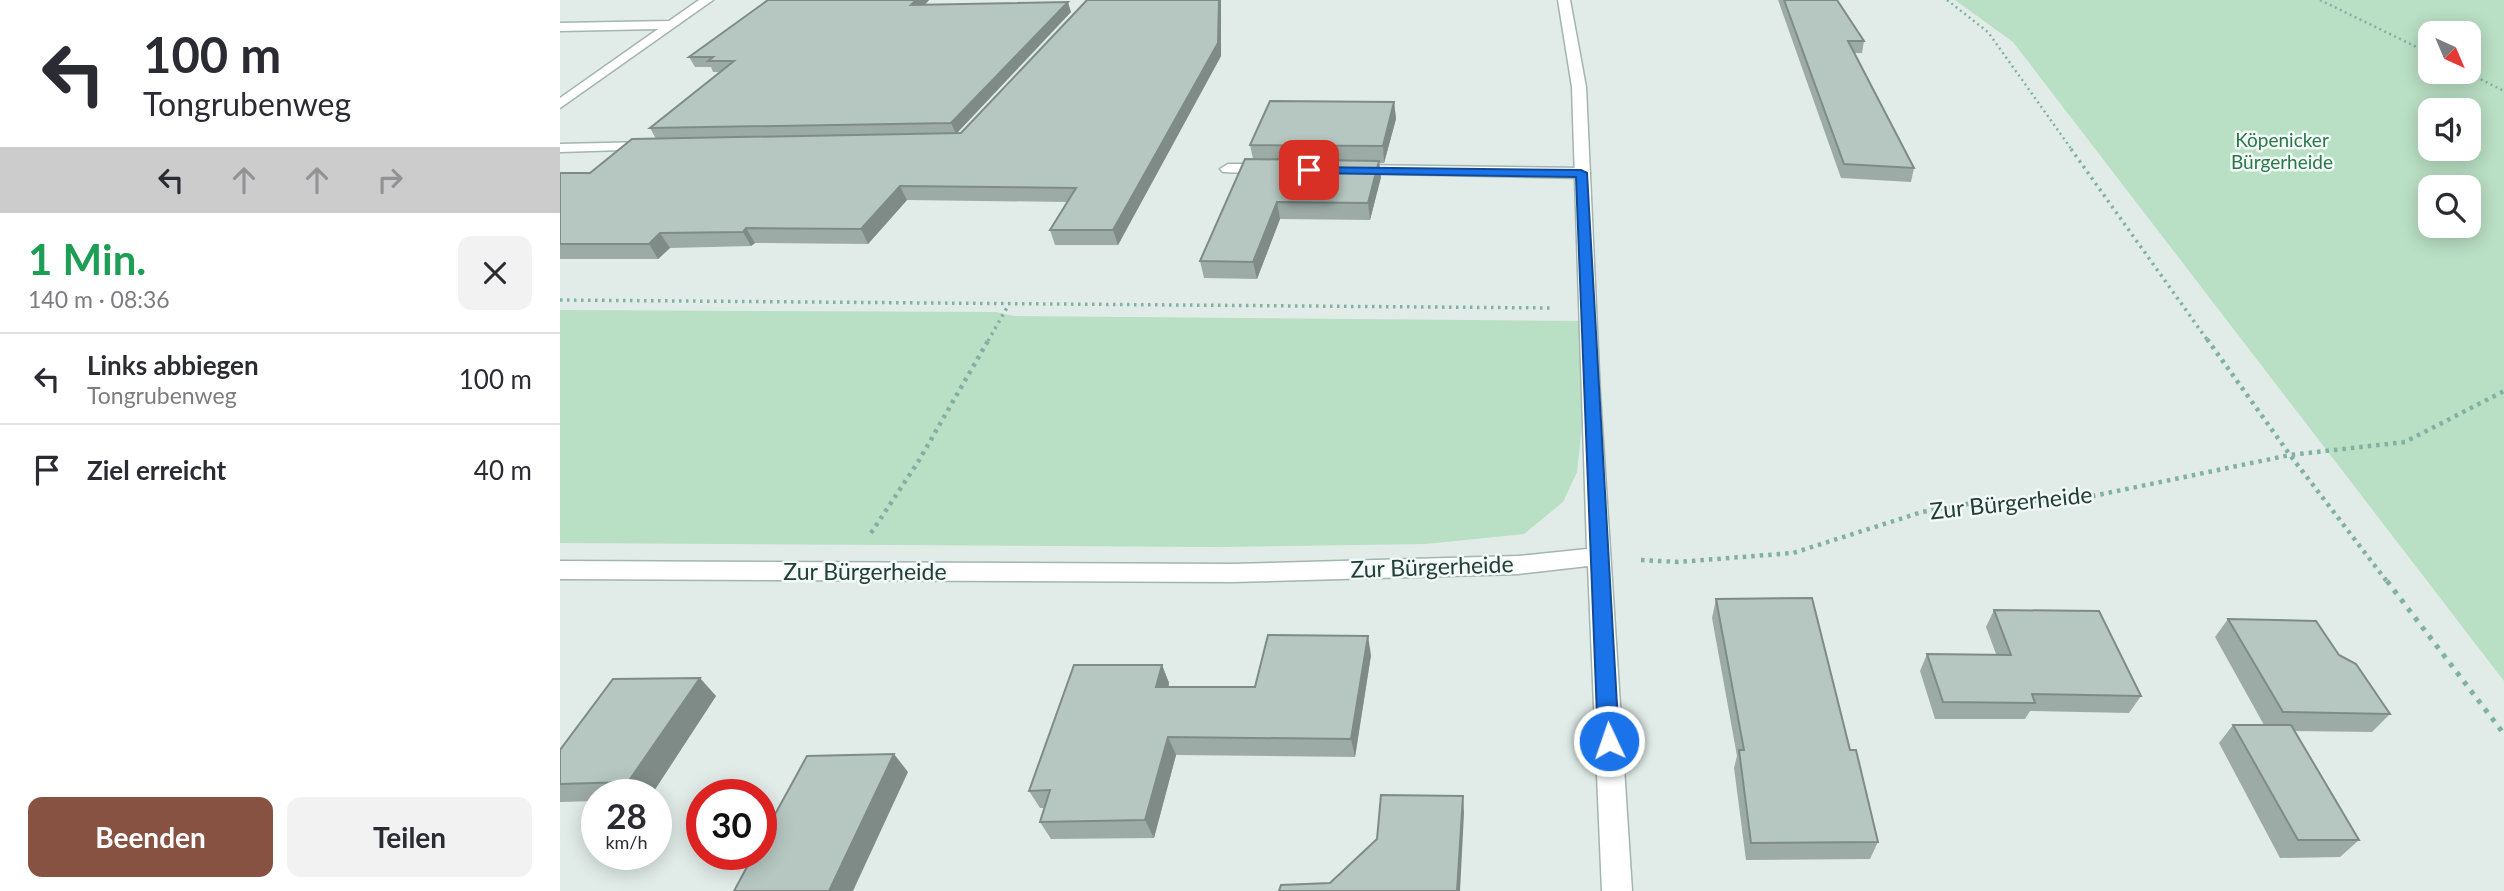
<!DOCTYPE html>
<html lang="de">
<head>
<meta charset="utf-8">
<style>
	:root { --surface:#fff; --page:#f2f2f3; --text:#2b2b33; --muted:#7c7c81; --line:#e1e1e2; --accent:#875242 }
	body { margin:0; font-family:Lato,sans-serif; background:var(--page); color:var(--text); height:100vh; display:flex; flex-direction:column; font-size:26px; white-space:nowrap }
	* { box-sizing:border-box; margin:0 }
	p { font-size:23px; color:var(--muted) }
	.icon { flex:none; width:38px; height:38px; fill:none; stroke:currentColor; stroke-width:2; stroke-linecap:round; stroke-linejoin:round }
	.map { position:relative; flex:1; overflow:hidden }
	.details { display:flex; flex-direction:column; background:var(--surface); width:560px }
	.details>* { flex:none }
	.guide { background:#fff; color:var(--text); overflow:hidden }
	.needle { width:46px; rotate:136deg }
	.tools { position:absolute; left:1858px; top:21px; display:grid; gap:14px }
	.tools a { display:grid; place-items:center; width:63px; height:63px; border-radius:14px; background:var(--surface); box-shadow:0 4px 18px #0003; font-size:35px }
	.speed { position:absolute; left:21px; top:779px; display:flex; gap:14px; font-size:35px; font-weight:700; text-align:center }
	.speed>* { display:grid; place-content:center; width:91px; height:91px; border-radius:50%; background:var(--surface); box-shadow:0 4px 18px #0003; line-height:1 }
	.speed small { font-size:18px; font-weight:400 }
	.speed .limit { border:10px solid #d22; background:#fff; color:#111 }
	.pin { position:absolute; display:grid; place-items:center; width:60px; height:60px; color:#fff; margin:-30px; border-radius:14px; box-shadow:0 4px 10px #0006 }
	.me { position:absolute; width:77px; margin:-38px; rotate:357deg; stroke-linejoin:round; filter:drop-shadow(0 0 5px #0008) }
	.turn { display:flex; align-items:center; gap:24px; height:147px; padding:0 28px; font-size:32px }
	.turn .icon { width:91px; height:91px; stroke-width:2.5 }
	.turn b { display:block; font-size:49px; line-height:60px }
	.lanes { display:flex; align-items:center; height:66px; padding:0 28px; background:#0003; justify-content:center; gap:35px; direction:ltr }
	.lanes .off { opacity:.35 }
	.round { display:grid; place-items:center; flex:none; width:74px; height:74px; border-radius:14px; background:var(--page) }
	.overview { display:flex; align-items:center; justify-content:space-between; height:119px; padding:0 28px }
	h1 { font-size:42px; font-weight:700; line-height:52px; color:#1e9e55 }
	.action { display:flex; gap:14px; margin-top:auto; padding:14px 28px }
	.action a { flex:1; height:80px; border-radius:14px; background:var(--accent); color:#fff; font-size:28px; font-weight:700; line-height:80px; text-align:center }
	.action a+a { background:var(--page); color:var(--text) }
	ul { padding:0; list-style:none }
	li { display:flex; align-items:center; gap:21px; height:91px; padding:0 28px; border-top:2px solid var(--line) }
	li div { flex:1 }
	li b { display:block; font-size:26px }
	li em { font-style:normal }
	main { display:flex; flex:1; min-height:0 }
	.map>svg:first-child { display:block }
	.green { fill:#b9dfc4; fill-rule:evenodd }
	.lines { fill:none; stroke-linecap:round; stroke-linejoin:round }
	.service-casing { stroke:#a4b4af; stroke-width:3 }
	.minor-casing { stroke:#a4b4af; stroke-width:3 }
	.path-far3 { stroke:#80b1a4; stroke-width:2.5; stroke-dasharray:2 3.5; stroke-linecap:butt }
	.path-far2 { stroke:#80b1a4; stroke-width:3.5; stroke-dasharray:2.5 4.5; stroke-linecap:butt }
	.path-far1 { stroke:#80b1a4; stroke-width:4.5; stroke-dasharray:3.5 5; stroke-linecap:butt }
	.path { stroke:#80b1a4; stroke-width:5; stroke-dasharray:4.5 7; stroke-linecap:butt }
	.service { fill:#fff; fill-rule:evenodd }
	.minor { fill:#fff; fill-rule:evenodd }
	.wall { fill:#9daba6 }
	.shaded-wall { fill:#7f8b87 }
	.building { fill:#b6c7c1; stroke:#7f8b87; stroke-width:2 }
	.route { fill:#1a73e8; stroke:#114b97; stroke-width:2 }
	.labels { text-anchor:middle; stroke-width:5; stroke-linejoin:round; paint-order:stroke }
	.far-park-label { font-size:19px; fill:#29774a; stroke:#f2f9f6 }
	.street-label { font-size:23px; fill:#213e37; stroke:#f2f9f6 }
</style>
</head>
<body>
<main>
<section class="details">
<div class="guide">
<div class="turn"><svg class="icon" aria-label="left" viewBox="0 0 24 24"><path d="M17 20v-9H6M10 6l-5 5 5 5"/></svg><div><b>100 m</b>Tongrubenweg</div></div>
<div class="lanes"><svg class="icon" aria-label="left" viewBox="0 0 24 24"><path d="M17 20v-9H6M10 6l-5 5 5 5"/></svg><svg class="icon off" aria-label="ahead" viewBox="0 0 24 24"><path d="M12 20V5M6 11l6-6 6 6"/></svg><svg class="icon off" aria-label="ahead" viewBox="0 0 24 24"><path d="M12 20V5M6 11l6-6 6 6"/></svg><svg class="icon off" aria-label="right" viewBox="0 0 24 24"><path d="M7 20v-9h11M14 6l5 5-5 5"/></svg></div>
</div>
<div class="overview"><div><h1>1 Min.</h1><p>140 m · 08:36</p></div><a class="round"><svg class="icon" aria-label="close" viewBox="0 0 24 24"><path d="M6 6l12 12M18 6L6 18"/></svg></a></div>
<ul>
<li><svg class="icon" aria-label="left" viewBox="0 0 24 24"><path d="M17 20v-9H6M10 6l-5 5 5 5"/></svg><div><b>Links abbiegen</b><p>Tongrubenweg</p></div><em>100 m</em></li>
<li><svg class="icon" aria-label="arrive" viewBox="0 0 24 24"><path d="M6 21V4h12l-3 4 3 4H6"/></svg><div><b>Ziel erreicht</b></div><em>40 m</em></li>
</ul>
<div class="action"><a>Beenden</a><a>Teilen</a></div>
</section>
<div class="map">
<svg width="1944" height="891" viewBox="0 0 1944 891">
	<rect width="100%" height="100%" fill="#e1ece8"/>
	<g class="green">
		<path d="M 1395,0 L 1944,0 L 1944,681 L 1453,42 ZM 1871,33 L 1909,33 L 1909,72 L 1871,72 ZM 1871,110 L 1909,110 L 1909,149 L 1871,149 ZM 1871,187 L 1909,187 L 1909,226 L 1871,226 Z"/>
		<polygon points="0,310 436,312 454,316 1021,321 1022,426 1017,472 1003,502 964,534 866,544 656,547 0,543"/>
	</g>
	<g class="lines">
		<g class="service-casing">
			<g id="service">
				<polygon points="668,164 708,164 716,169 708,174 663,172 660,169"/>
				<polygon points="793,165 1022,168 1030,173 1022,178 788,173 785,170"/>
			</g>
		</g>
		<g class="minor-casing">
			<g id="minor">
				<polygon points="139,0 153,0 0,108 0,98 98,29 0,31 0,23 109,21"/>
				<polygon points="998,0 1010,0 1026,87 1040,394 1072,891 1042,891 1028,566 958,574 672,582 0,579 0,561 672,564 958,556 1027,549 1012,87"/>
				<polygon points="89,142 96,146 94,149 0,152 0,144"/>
			</g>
		</g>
		<g class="path-far3">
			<polyline points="1387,0 1428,32 1512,150"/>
			<polyline points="1760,0 1871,54"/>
			<polyline points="1906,72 1944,91"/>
		</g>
		<g class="path-far2">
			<polyline points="1511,149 1648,341"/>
			<polyline points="0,300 991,308"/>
			<polyline points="428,341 449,304"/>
		</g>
		<g class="path-far1">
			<polyline points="1647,339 1730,455 1828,583"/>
			<polyline points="311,533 358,462 429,339"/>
			<polyline points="1081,560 1118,562 1233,553 1362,512 1419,502 1514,500 1730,455 1845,442 1944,391"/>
		</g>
		<polyline class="path" points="1827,581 1944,734"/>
		<use href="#service" class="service"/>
		<use href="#minor" class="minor"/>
	</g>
	<g class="wall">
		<polygon points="208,0 369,0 365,5 511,12 397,133 661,56 558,245 495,245 490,230 507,202 347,200 308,244 195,243 191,246 110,248 98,259 0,259 0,173 30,173 96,139 90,128 160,72 153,72 151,67 135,67 129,57"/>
		<polygon points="1218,0 1277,0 1304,41 1302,53 1294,53 1354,168 1351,182 1281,178"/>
		<polygon points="834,102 836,119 824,163 819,163 821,177 810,220 720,219 697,279 644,278 640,261 693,159 690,145"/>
		<polygon points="1156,599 1290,750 1318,842 1310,859 1186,860 1174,768 1177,756 1152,618"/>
		<polygon points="1434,610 1581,696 1569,713 1470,711 1465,719 1375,719 1360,671 1367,654 1436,654 1426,627"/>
		<polygon points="1668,619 1779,655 1830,714 1812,732 1734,731 1799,840 1780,857 1720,858 1659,743 1673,725 1704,725 1655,637"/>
		<polygon points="811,655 795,757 616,755 594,838 491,839 480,822 485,808 480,808 469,791 602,665 609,683 609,687 695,687"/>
		<polygon points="156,696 92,794 37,794 37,801 0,802 0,750"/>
	</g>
	<g class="shaded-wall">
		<polygon points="356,0 369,0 355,15 351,5"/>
		<polygon points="659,0 661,0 661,56 558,245 553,230"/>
		<polygon points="508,2 511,12 396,134 391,123"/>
		<polygon points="834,102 836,119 824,163 823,146"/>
		<polygon points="819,161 821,177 810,220 808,203"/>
		<polygon points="340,186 347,200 308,244 301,229"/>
		<polygon points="717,202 720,219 697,279 693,262"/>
		<polygon points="186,228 195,243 191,246 183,232"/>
		<polygon points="100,233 110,248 98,259 89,244"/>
		<polygon points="808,636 811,655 795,757 791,739"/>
		<polygon points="602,665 609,683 604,705 596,687"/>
		<polygon points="140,678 156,696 92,794 82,794 68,782"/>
		<polygon points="608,737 616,755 594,838 585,820"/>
		<polygon points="334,754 348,772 293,891 269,891"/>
		<polygon points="903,796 904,813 900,891 897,891"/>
	</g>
	<g class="building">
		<polygon points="208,0 356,0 351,5 508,2 391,123 90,128 174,61 148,61 153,57 129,57"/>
		<polygon points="527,0 659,0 658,43 553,230 490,230 516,188 340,186 301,229 186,228 183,232 100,233 89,244 0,244 0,173 30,173 72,139 401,133"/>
		<polygon points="1224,0 1277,0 1304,41 1288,41 1354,168 1284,164"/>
		<polygon points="710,101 834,102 823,146 690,145"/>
		<polygon points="685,159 819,161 808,203 717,202 693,262 640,261"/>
		<polygon points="1252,598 1290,750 1296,750 1318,842 1191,843 1179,750 1184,750 1156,599"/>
		<polygon points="1434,610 1539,611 1581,696 1472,694 1475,703 1383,702 1367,654 1451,655"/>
		<polygon points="1668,619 1756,621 1779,655 1796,664 1830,714 1723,712"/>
		<polygon points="708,635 808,636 791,739 608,737 585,820 480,822 490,790 469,791 514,665 602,665 596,687 695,687"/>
		<polygon points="140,678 68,782 0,784 0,750 53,679"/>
		<polygon points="1673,725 1731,725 1799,840 1738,840"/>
		<polygon points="334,754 269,891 174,891 194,854 201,854 201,840 247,756"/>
		<polygon points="821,795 903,796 897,891 719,891 721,885 770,883 817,839"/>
	</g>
	<polygon class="route" points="745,167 1021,170 1027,173 1059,741 1056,748 1049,750 1041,748 1038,741 1016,177 749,173 745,172"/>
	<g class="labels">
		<g class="far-park-label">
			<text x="1722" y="147">Köpenicker<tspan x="1722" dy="22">Bürgerheide</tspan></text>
		</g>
		<g class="street-label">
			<text transform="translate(1451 503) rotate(-6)" y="8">Zur Bürgerheide</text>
			<text transform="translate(872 567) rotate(-2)" y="8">Zur Bürgerheide</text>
			<text x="305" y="580">Zur Bürgerheide</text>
		</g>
	</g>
</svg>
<div class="tools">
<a><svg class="needle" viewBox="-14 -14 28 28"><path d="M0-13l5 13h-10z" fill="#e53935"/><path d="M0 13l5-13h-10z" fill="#7c7c81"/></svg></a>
<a><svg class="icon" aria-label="sound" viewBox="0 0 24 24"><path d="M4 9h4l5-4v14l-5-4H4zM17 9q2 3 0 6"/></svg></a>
<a><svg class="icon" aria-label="search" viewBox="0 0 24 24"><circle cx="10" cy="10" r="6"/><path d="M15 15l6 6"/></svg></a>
</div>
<div class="speed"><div>28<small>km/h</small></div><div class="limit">30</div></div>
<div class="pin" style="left:749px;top:170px;background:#d93025"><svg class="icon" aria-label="arrive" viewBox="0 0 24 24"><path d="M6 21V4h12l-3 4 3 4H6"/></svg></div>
<svg class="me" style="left:1049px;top:741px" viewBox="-20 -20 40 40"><circle r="17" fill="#1a73e8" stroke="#fff" stroke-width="3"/><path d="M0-11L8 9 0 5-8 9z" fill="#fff"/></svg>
</div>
</main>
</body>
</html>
